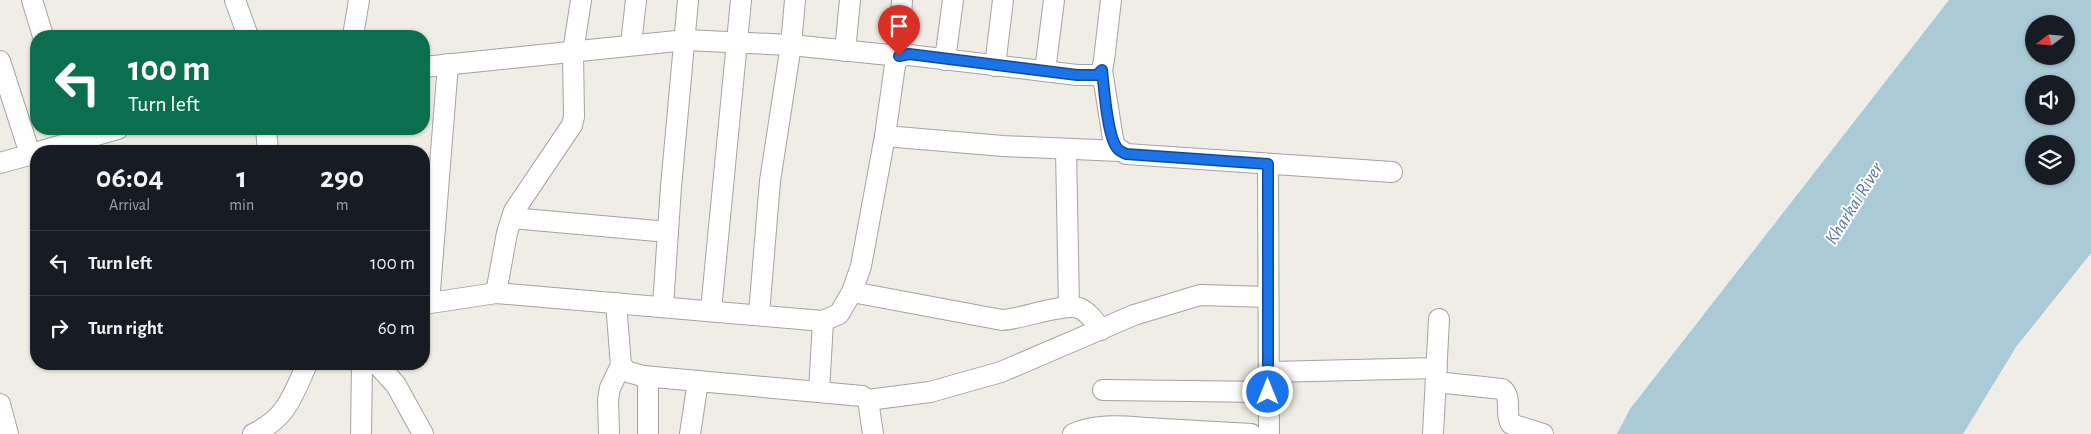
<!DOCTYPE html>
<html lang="en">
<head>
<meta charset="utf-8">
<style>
	:root { --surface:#171b24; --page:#242831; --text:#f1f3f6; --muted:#9ea1a6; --line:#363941 }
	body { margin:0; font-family:"Alegreya Sans",sans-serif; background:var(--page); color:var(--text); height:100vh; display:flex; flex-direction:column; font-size:19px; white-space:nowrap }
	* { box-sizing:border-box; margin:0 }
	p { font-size:16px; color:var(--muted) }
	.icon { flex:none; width:28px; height:28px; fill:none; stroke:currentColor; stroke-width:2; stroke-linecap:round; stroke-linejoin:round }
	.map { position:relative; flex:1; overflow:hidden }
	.details { position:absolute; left:30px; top:145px; width:400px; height:225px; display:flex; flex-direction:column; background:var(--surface); border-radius:20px; box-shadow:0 1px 4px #0004 }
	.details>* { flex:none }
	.hud { position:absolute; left:30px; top:30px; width:400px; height:105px; border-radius:20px; box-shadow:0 1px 4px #0004; background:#0b6e4f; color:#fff; overflow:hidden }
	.needle { width:32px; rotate:254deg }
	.fabs { position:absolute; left:2025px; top:15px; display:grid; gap:10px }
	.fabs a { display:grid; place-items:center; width:50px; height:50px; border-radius:50%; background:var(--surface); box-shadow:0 1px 4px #0004; font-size:25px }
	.pin { position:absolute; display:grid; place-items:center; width:42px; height:42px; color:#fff; margin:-51px -21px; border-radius:50% 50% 50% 0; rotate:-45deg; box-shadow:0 0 5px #0007 }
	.pin .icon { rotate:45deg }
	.me { position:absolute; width:55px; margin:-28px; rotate:0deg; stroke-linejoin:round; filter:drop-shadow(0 0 4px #0008) }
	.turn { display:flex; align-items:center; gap:18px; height:105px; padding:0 15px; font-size:22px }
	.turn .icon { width:65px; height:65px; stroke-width:2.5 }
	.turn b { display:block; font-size:35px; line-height:42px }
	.eta { display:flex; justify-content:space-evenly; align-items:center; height:85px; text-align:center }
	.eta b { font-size:30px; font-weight:600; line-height:35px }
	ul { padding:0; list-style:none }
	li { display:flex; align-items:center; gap:15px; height:65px; padding:0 15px; border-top:1px solid var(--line) }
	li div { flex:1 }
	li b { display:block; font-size:19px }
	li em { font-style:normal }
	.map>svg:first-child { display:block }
	.water { fill:#abcad8; fill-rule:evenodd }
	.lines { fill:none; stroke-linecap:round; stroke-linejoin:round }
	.minor-casing { stroke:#a3a3a3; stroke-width:22 }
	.minor { stroke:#fff; stroke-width:20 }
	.route-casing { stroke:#114b97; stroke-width:12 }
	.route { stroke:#1a73e8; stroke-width:9 }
	.labels { text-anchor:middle; stroke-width:4; stroke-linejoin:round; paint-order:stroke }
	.water-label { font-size:19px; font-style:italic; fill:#5475a6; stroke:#fff }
</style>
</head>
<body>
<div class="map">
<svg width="2091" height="434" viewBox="0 0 2091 434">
	<rect width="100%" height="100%" fill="#efede6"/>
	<path class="water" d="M 1949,0 L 2091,0 L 2091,253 L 2016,347 L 1963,434 L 1617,434 L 1630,409 ZM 2034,24 L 2066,24 L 2066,56 L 2034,56 ZM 2034,84 L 2066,84 L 2066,116 L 2034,116 ZM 2034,144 L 2066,144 L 2066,176 L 2034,176 Z"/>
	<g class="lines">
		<g class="minor-casing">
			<g id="minor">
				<polyline points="32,0 43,36"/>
				<polyline points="235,0 248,36"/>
				<polyline points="353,36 359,0"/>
				<polyline points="631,44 636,0"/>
				<polyline points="845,51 850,0"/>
				<polyline points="945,60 953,0"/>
				<polyline points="0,61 30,154"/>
				<polyline points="995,66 1003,0"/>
				<polyline points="424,67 686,40 791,45 899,56 902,0"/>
				<polyline points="1102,70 1113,139 1115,146 1126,154 1392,172"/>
				<polyline points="1045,71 1054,0"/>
				<polyline points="266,129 268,151"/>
				<polyline points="885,136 1003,146 1120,151"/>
				<polyline points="1066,150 1069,307"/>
				<polyline points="41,151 118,129"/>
				<polyline points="0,163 36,153"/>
				<polyline points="1268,164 1269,434"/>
				<polyline points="512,218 668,232"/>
				<path d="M 852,292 L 1002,320 C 1022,319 1063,303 1079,308 C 1089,312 1095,322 1101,330"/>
				<polyline points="496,293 507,233 514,211 572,125 574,117 573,52 581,0"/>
				<polyline points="429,303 448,64"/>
				<polyline points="616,303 621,365 628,372 643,376 648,383 648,434"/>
				<polyline points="424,304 496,293 823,321 839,314 852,292 861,266 885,136 895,65 899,56 909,55 1077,75 1097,75 1102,70 1104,60 1111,0"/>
				<polyline points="663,306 671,187 688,0"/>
				<polyline points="711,310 741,0"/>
				<polyline points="759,314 770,181 791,45 795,0"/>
				<polyline points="377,364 396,385 423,434"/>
				<polyline points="1268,372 1437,368"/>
				<polyline points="643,376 862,396 868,400 873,434"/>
				<path d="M 1436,382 L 1502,389 C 1513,397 1504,413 1511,424 L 1543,434"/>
				<polyline points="1103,390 1269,392"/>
				<polyline points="819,392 823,321"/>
				<polyline points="868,400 930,392 1001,372 1134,315 1200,295 1268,297"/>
				<polyline points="0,404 8,434"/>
				<path d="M 253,434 C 287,418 293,395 307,364"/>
				<polyline points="361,434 362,364"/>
				<polyline points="609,434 608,400 610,388 621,365"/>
				<polyline points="690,434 698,381"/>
				<path d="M 1073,434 C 1099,421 1134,428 1163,429 C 1193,431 1222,432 1251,434"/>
				<polyline points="1433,434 1439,319"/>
			</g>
		</g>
		<use href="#minor" class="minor"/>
	</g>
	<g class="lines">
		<g class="route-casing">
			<path id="route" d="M 899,56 L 909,54 L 1077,75 L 1097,75 L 1102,70 C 1104,87 1107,135 1117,148 C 1119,151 1122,152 1126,154 L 1268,164 L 1268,392"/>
		</g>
		<use href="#route" class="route"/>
	</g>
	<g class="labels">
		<g class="water-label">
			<text transform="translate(1853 203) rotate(-58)" y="7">Kharkai River</text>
		</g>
	</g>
</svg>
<div class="fabs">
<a><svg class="needle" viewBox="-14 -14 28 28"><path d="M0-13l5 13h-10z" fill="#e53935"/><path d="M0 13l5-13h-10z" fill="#9ea1a6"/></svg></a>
<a><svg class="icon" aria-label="sound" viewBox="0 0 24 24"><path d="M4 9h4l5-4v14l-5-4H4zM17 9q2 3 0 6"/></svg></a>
<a><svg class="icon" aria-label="layers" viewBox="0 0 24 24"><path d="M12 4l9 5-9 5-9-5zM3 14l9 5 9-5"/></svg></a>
</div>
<div class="pin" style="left:899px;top:56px;background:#d93025"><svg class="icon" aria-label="arrive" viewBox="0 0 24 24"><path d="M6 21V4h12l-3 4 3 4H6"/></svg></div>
<svg class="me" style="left:1268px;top:392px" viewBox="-20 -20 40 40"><circle r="17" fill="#1a73e8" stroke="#fff" stroke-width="3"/><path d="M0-11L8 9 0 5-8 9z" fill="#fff"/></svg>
<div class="hud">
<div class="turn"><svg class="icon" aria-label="left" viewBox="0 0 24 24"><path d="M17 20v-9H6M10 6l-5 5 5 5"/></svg><div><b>100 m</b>Turn left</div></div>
</div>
<section class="details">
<div class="eta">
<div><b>06:04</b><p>Arrival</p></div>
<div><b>1</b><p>min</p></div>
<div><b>290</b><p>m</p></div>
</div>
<ul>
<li><svg class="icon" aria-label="left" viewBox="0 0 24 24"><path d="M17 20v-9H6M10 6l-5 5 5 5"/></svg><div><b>Turn left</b></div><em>100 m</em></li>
<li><svg class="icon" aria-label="right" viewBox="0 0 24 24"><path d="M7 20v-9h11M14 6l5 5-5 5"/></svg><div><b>Turn right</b></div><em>60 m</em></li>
</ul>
</section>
</div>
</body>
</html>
